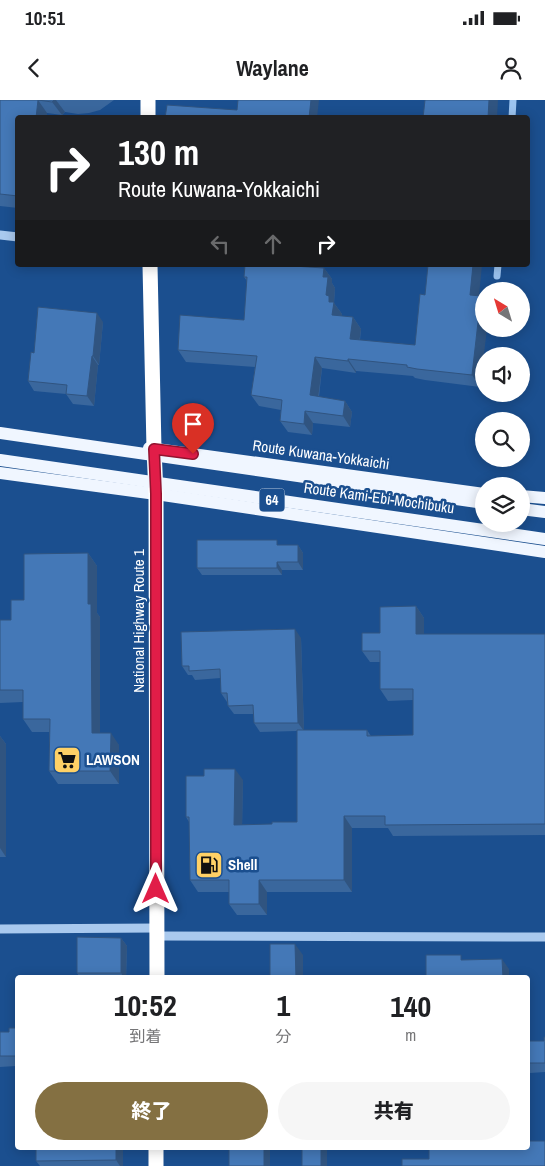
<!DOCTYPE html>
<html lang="ja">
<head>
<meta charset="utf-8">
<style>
	:root { --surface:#fff; --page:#f6f6f6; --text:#202124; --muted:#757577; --accent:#847042 }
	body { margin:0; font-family:"Archivo Narrow","Noto Sans JP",sans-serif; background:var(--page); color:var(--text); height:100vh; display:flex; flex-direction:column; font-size:19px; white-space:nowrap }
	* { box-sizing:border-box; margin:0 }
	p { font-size:16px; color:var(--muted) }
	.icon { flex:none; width:28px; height:28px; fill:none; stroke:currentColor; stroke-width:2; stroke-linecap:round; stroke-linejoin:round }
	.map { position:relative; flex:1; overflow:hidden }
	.sheet { position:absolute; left:15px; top:875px; width:515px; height:175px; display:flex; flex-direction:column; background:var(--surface); border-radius:5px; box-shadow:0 2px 12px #0003 }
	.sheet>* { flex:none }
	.hud { position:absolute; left:15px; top:15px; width:515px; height:152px; border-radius:5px; box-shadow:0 2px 12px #0003; background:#202124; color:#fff; overflow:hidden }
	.needle { width:32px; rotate:322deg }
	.buttons { position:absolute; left:475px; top:182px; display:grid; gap:10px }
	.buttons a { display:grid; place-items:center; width:55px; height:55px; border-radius:50%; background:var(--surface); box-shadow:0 2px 12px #0003; font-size:25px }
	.pin { position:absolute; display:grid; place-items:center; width:42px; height:42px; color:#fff; margin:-51px -21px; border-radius:50% 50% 50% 0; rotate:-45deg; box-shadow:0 0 5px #0007 }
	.pin .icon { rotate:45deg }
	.me { position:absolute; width:55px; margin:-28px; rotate:0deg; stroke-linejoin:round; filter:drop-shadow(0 0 4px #0008) }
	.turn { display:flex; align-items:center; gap:18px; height:105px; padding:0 20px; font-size:22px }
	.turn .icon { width:65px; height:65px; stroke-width:2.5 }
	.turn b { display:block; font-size:35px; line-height:42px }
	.lanes { display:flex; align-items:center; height:48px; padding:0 20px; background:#0003; justify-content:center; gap:25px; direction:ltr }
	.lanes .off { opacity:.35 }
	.eta { display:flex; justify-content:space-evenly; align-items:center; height:85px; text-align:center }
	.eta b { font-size:30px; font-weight:800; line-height:35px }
	.cta { display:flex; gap:10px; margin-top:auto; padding:10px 20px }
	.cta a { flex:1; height:58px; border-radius:30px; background:var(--accent); color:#fff; font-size:20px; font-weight:800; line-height:58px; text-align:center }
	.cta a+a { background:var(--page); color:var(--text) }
	.status { display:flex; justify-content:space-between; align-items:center; height:35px; padding:0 25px; background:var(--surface); direction:ltr }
	.status svg { height:14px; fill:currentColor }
	header { display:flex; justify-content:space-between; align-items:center; height:65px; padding:0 20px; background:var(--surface); font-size:22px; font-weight:800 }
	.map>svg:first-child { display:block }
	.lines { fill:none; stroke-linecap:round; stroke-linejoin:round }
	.stream { stroke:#9cc4f0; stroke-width:7 }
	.minor { stroke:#a9c9ee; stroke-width:9 }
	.major { stroke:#f0f6ff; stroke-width:12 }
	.highway { stroke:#fff; stroke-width:15 }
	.major-bridge { stroke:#f0f6ff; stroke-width:12 }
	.wall { fill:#3a679d }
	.shaded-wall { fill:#305480 }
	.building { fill:#4478b7; stroke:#305480 }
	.route-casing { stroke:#92132f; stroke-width:12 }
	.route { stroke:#e11d48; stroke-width:9 }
	.labels { text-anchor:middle; stroke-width:5; stroke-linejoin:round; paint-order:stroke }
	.shield { fill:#1b4f8f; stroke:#bbcadd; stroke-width:1 }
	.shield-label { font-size:14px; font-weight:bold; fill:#fff }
	.street-label { font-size:15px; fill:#fff; stroke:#1b4f8f }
	.poi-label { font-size:15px; font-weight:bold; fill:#fff; stroke:#1b4f8f; text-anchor:start }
</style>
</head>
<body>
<div class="status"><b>10:51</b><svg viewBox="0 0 49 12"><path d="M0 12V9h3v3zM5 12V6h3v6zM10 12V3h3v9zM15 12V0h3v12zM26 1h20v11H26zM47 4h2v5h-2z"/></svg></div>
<header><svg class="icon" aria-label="back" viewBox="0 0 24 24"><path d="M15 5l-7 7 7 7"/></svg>Waylane<svg class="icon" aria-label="person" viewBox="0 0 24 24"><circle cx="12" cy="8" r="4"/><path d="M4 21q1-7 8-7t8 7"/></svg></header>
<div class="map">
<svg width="545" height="1066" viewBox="0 0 545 1066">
	<rect width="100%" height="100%" fill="#1b4f8f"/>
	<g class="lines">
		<g class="stream">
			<polyline points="512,18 513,0"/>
			<polyline points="497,176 498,165"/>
		</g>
		<g class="minor">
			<polyline points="0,135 18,137"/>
			<polyline points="0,829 156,828"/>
			<polyline points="157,836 545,837"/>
		</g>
		<g class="major">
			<polyline points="149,348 484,394"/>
			<polyline points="0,373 156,394 545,452"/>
			<polyline points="521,396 545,398"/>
			<polyline points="521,409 545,412"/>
		</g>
		<g class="highway">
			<polyline points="148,0 148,18"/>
			<polyline points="150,165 154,349 156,394 157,878"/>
			<polyline points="156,1066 156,1048"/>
		</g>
		<g class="major-bridge">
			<polyline points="0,333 484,403"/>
			<polyline points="0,360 545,439"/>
		</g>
	</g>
	<g class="wall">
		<polygon points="0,0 114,0 100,10 89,13 78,14 65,12 62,15 47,13 47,18 18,18 18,108 0,106"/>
		<polygon points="300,166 324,168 332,179 332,183 335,188 334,203 342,214 341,216 353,217 361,229 360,240 415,245 479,196 480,287 425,280 415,278 413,276 356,271 356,273 322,268 319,297 345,301 352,312 350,327 313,323 312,335 288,332 280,321 281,310 259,306 251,295 255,267 186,262 178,250 244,220 247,181 244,177"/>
		<polygon points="103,222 99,265 98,265 94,306 73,304 66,294 34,291 28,281 34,253"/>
		<polygon points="280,445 298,445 303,453 303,470 282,470 282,475 202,475 197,468"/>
		<polygon points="88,453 97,466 97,513 100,517 100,633 119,645 119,684 58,684 49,671 49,632 32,632 23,619 23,602 0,603 0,520 11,520 24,500"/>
		<polygon points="416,506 424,518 424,534 545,534 545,735 393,736 388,728 352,728 352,792 267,792 267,815 237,815 229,804 229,792 198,792 190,780 189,722 186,717 243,680 242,725 272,724 297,722 297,631 260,632 254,623 254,614 234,614 228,606 227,602 221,593 221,578 195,580 192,575 188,575 182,566 301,538 304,630 367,630 371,636 413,635 413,600 388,601 380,589 380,562 370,562 362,551 380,533"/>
		<polygon points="0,636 6,644 6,757 0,757"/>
		<polygon points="121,838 127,846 126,878 80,878 77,873"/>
		<polygon points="18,928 18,975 16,973 16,966 0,967 0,932 9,932"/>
		<polygon points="544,937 545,937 545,972 530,973 530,1041 545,1041 545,1066 402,1066 402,1059 429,1059 429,1048 528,1048 528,941 544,941"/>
		<polygon points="36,1048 123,1048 123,1066 40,1066 36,1061"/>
	</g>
	<g class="shaded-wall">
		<polygon points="38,0 47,13 47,18 36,18"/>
		<polygon points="54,0 56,0 65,12 62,15 52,2"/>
		<polygon points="311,0 319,0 317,18 309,18"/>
		<polygon points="489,0 498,0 497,18 488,18"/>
		<polygon points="473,165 482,165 478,206 470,195"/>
		<polygon points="324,168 332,179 332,183 335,188 334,203 342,214 340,226 332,215 329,202 326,195 323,177"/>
		<polygon points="481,196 484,200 484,229 487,229 480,287 472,275"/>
		<polygon points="97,213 103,222 99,265 93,256"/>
		<polygon points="353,217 361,229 358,251 350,239"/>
		<polygon points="92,256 98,265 94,306 87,296"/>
		<polygon points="315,257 322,268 317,306 310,295"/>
		<polygon points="348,259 356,271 356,273 348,261"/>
		<polygon points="345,301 352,312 350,327 343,316"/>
		<polygon points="305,311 313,323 312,335 304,324"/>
		<polygon points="298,445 303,453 303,470 298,462"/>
		<polygon points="88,453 97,466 97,513 100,517 100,645 92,633 88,504"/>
		<polygon points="277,462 282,470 282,475 277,468"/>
		<polygon points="416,506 424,518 424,545 416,534"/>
		<polygon points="295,529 301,538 304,631 298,623"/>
		<polygon points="111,633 119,645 119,684 110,671"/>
		<polygon points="0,636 6,644 6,757 0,748"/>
		<polygon points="235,669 243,680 242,736 234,725"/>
		<polygon points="344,716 352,728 352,792 344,780"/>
		<polygon points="259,780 267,792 267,815 259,804"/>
		<polygon points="121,838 127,846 126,878 124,878 121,873"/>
		<polygon points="295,844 303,855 303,878 296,878"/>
		<polygon points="502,859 509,869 509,878 503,878"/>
		<polygon points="528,969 530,973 530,1051 527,1048"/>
		<polygon points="116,1048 123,1048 123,1066 120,1066 116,1060"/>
		<rect x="264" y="1048" width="6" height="18"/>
		<rect x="321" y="1048" width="6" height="18"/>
	</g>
	<g class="building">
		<polygon points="0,0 38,0 36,18 18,18 18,96 0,94"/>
		<polygon points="38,0 54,0 52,2"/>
		<polygon points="238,0 311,0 309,18 165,18 167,5 237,10"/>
		<polygon points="425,0 489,0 488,18 423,18"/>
		<polygon points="245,165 294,165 293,166 324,168 323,177 328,177 326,195 329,196 329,202 334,202 332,215 353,217 350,239 415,245 420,194 425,195 428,165 473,165 470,195 481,196 472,275 417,269 407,267 407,265 348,259 348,261 315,257 310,295 345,301 343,316 305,311 304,324 280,321 282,300 251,295 257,256 178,250 180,215 244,220 247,177 244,177"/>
		<polygon points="38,207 97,213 93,256 92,256 87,296 66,294 67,285 28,281 31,252 34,253"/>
		<polygon points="197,440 277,440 277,445 298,445 298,462 277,462 277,468 197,468"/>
		<polygon points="88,453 88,504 91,504 92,633 111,633 110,671 49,671 50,619 23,619 23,590 0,590 0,520 11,520 11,500 24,500 24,454"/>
		<polygon points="416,506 416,534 545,534 545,724 385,725 385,716 344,716 344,780 259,780 259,804 229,804 229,780 190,780 189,717 186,717 186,676 204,676 204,669 235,669 234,725 272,724 272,722 297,722 297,630 367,630 367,636 413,635 413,589 380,589 380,551 362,551 362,533 380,533 380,507"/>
		<polygon points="295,529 298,623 254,623 253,605 228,606 227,593 221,593 220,569 189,571 189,566 182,566 181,532"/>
		<polygon points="77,837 121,838 121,873 77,873"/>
		<polygon points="270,844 295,844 296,878 270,878"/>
		<polygon points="426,855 461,855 461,860 502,859 503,878 426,878"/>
		<polygon points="9,928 18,928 18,973 16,973 16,956 0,956 0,932 9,932"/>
		<polygon points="544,937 545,937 545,963 528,963 528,941 544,941"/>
		<polygon points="528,1041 545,1041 545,1066 402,1066 402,1059 429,1059 429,1048 528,1048"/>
		<polygon points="36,1048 116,1048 116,1060 36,1061"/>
		<rect x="229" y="1048" width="35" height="18"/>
		<rect x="302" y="1048" width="19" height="18"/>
	</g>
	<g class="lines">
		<g class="route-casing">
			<polyline id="route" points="156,789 156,394 154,349 193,354"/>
		</g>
		<use href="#route" class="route"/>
	</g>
	<defs>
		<g id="supermarket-square" transform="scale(1.4375)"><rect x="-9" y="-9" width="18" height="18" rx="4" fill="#ffd166" stroke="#1b4f8f"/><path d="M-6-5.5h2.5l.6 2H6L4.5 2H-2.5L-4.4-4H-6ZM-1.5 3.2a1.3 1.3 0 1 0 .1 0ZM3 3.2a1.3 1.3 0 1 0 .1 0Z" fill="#111"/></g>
		<g id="fuel-square" transform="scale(1.4375)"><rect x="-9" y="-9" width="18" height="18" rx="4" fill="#ffd166" stroke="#1b4f8f"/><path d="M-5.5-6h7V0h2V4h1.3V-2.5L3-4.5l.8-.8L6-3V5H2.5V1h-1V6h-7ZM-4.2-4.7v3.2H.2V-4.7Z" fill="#111"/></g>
	</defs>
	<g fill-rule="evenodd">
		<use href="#supermarket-square" x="67" y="660"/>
		<use href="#fuel-square" x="209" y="765"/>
	</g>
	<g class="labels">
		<rect class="shield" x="259.5" y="388.5" width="25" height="23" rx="4"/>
		<g class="shield-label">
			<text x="272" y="405">64</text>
		</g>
		<g class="street-label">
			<text transform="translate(321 355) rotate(8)" y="5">Route Kuwana-Yokkaichi</text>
			<text transform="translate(379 398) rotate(8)" y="5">Route Kami-Ebi-Mochibuku</text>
			<text transform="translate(139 521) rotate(-90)" y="5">National Highway Route 1</text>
		</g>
		<g class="poi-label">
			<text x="86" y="665">LAWSON</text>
			<text x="228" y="770">Shell</text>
		</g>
	</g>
</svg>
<div class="buttons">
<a><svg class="needle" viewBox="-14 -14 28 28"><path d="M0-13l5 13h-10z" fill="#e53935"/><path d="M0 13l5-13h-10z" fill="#757577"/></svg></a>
<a><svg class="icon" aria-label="sound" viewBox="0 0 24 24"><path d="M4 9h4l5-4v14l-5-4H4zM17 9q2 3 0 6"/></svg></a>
<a><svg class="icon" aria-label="search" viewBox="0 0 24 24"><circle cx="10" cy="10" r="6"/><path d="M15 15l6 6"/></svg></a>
<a><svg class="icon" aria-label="layers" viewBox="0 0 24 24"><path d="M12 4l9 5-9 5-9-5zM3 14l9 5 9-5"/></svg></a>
</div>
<div class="pin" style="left:193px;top:354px;background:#d93025"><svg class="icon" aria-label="arrive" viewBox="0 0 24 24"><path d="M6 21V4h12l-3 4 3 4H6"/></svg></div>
<svg class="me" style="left:156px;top:789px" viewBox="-20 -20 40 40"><path d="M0-17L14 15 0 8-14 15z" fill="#e11d48" stroke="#fff" stroke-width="4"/></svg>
<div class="hud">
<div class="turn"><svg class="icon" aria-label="right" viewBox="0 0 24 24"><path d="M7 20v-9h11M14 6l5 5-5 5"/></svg><div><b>130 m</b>Route Kuwana-Yokkaichi</div></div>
<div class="lanes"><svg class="icon off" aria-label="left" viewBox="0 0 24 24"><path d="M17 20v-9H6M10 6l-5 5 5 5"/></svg><svg class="icon off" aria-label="ahead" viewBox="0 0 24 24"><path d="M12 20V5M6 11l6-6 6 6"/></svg><svg class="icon" aria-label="right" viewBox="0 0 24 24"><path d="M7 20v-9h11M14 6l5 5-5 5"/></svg></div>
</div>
<section class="sheet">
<div class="eta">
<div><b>10:52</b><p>到着</p></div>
<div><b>1</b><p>分</p></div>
<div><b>140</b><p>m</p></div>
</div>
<div class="cta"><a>終了</a><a>共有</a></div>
</section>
</div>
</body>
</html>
